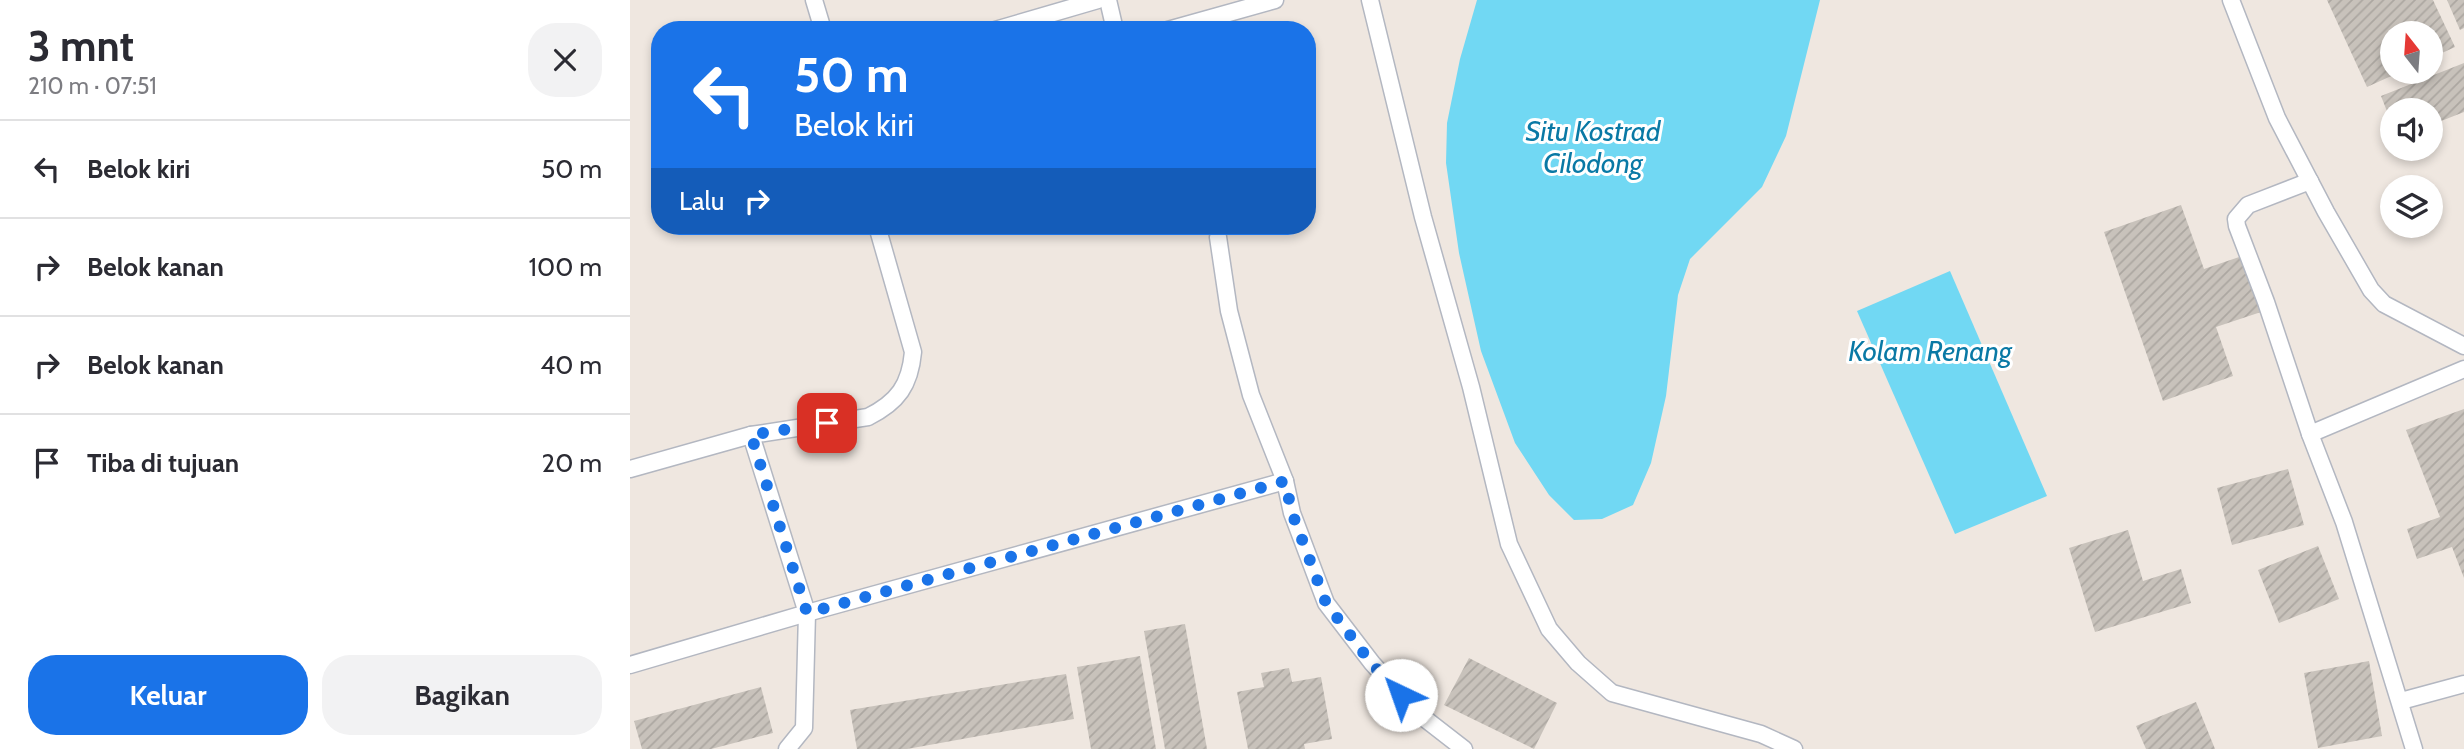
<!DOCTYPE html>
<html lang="id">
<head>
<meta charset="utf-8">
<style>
	:root { --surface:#fff; --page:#f2f2f3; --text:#2b2b33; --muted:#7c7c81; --line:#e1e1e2; --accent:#1a73e8 }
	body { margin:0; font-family:Cabin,sans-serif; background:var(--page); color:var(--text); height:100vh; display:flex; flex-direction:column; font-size:26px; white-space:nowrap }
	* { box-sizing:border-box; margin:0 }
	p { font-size:23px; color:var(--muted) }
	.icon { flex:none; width:38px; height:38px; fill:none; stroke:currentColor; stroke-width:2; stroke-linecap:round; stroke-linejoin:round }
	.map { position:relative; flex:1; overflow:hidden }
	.panel { display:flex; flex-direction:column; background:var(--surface); width:630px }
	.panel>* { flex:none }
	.hud { position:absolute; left:21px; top:21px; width:665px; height:214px; border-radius:28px; box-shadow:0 4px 10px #0003; background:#1a73e8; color:#fff; overflow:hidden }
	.needle { width:46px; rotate:343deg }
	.fabs { position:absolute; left:1750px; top:21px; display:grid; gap:14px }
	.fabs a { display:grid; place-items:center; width:63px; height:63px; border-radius:50%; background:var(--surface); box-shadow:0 4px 10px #0003; font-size:35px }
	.pin { position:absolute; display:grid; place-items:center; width:60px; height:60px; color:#fff; margin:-30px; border-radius:14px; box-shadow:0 4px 10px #0006 }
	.me { position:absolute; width:77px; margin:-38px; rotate:318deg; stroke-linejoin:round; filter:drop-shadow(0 0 5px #0008) }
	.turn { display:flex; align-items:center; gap:24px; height:147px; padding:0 28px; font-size:32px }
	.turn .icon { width:91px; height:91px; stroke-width:2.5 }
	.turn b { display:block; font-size:49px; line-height:60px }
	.then { display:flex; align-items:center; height:66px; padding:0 28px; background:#0003; gap:14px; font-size:26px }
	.round { display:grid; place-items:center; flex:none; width:74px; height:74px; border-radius:28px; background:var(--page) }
	.overview { display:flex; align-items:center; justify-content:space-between; height:119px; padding:0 28px }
	h1 { font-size:42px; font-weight:700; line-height:52px }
	.primary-button { display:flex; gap:14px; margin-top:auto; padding:14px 28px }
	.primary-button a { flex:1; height:80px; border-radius:28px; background:var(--accent); color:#fff; font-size:28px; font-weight:700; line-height:80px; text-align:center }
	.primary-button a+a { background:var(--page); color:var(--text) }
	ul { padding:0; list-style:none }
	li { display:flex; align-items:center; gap:21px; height:98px; padding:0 28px; border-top:2px solid var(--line) }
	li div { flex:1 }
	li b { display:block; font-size:26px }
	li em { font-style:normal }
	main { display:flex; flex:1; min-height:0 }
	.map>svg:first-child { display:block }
	.water { fill:#71d8f3 }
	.building { fill:url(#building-hatch) }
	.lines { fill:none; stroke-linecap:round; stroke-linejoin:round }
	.lane-casing { stroke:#b3b7c1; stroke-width:19 }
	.lane { stroke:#fff; stroke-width:16 }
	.route { stroke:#1a73e8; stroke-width:12; stroke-dasharray:0 21.6 }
	.labels { text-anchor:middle; stroke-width:6; stroke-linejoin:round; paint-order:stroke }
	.water-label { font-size:28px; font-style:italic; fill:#0979a5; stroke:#fff }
</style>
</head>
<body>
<main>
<section class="panel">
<div class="overview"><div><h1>3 mnt</h1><p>210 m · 07:51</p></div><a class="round"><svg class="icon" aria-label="close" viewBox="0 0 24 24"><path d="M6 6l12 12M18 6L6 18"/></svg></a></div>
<ul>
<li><svg class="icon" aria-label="left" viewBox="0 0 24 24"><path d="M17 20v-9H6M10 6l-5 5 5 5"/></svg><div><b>Belok kiri</b></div><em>50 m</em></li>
<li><svg class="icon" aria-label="right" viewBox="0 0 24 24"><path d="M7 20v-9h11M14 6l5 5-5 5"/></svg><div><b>Belok kanan</b></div><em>100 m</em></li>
<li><svg class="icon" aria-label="right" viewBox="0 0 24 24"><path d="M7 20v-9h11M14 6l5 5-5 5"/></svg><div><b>Belok kanan</b></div><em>40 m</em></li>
<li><svg class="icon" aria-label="arrive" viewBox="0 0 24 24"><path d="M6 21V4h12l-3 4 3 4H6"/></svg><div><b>Tiba di tujuan</b></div><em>20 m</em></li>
</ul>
<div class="primary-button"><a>Keluar</a><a>Bagikan</a></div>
</section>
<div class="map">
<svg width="1834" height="749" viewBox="0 0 1834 749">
	<defs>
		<pattern id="building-hatch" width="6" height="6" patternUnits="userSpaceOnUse" patternTransform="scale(1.75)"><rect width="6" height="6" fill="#c8c2bb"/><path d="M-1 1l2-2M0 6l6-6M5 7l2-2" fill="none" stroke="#aca7a1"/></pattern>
	</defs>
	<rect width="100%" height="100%" fill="#efe7e0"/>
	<g class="water">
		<polygon points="847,0 1190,0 1156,136 1132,187 1060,259 1048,295 1036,396 1021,463 1003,505 972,519 944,520 919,495 885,443 851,351 829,253 816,163 817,123 830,59"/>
		<polygon points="1320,271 1417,496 1325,534 1227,311"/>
	</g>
	<g class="building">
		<polygon points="1697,0 1803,0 1825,47 1801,58 1801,33 1762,33 1762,72 1770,72 1737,87"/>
		<polygon points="1817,0 1834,0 1834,28 1830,30"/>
		<polygon points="1834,63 1834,112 1801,125 1801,110 1762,110 1762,124 1751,96"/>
		<polygon points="1551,205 1574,269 1615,255 1634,311 1586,327 1603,376 1533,401 1474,232"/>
		<polygon points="1834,409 1834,578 1822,547 1787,559 1777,529 1810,517 1776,430"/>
		<polygon points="1658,469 1674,525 1602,545 1587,488"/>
		<polygon points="1498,530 1513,581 1551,569 1561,603 1465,632 1439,548"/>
		<polygon points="1688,546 1709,599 1649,623 1628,570"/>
		<polygon points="555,624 577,749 535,749 514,631"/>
		<polygon points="510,656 526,749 461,749 447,667"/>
		<polygon points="839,658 927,703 904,749 814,705"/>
		<polygon points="1739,661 1752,736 1688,748 1674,673"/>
		<polygon points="659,668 662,682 691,677 702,739 674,744 675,749 618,749 607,692 634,687 631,673"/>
		<polygon points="436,674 444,719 277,749 227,749 220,710"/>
		<polygon points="131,687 143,733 81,749 12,749 4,721"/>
		<polygon points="1566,702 1585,749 1516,749 1506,726"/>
	</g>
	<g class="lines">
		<g class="lane-casing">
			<g id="lane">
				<polyline points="184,0 193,30"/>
				<polyline points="478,0 485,30"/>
				<polyline points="740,0 793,217 841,387 879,544 919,629 948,663 982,693 1131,734 1164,749"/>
				<polyline points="1601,0 1647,118 1696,212 1741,290 1754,304 1834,346"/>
				<polyline points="365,30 468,0"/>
				<polyline points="538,30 645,0"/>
				<polyline points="1680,181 1618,205 1606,219 1607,226 1636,302 1680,434 1714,522 1784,749"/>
				<polyline points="588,237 599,311 621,395 655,481 662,513 696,603 742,663 785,711 834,749"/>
				<polyline points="1680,434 1834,369"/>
				<polyline points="0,469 121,435"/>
				<polyline points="0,665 177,613 655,481"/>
				<polyline points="1771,701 1834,684"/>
				<path d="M 157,749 L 174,728 L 177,613 L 121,435 L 238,417 C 268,402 280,385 283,352 L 247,226"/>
			</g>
		</g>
		<use href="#lane" class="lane"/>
	</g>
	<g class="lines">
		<polyline class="route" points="197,423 121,435 177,613 655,481 662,513 696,603 741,663 771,695"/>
	</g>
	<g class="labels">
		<g class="water-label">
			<text x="963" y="141">Situ Kostrad<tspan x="963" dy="32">Cilodong</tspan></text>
			<text x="1300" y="361">Kolam Renang</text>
		</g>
	</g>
</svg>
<div class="fabs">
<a><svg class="needle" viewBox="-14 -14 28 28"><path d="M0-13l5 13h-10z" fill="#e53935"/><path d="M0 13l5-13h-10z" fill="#7c7c81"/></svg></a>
<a><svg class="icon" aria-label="sound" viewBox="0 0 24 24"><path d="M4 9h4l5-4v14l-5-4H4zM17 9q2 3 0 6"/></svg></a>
<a><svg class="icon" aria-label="layers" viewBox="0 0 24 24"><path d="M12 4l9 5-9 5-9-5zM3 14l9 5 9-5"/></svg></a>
</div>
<div class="pin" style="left:197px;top:423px;background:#d93025"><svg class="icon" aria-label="arrive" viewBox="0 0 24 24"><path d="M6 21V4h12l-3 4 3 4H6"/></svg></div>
<svg class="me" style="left:771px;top:695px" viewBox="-20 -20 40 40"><circle r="19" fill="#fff"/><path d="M0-13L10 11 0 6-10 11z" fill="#1a73e8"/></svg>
<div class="hud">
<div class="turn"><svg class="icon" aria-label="left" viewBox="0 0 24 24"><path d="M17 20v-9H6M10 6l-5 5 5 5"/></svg><div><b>50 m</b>Belok kiri</div></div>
<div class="then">Lalu<svg class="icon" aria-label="right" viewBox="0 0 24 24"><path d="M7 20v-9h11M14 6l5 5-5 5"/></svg></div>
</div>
</div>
</main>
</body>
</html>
